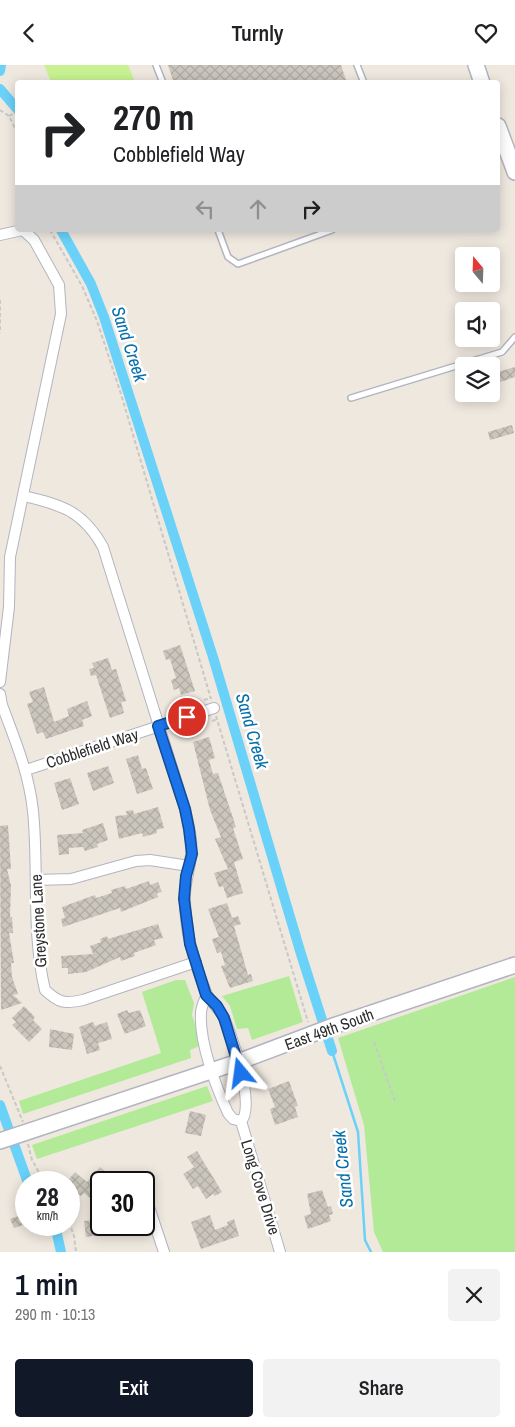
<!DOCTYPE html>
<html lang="en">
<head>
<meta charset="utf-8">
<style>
	:root { --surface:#fff; --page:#f2f2f2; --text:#202124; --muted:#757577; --accent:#111827 }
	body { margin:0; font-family:"Archivo Narrow",sans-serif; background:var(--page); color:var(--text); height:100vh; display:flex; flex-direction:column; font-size:19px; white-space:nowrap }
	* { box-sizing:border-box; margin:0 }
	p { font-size:16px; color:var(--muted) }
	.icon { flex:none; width:28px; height:28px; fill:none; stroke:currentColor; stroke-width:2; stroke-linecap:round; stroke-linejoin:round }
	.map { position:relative; height:1187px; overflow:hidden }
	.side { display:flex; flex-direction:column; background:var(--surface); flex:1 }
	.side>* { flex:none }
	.hud { position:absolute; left:15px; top:15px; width:485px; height:152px; border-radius:5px; box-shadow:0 2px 12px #0003; background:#fff; color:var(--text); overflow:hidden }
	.needle { width:32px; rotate:341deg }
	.fabs { position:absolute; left:455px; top:182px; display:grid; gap:10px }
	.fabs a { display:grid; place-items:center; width:45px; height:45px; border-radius:5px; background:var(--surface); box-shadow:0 2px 12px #0003; font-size:25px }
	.speed { position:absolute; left:15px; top:1106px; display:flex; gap:10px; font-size:25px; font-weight:700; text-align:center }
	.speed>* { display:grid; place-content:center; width:65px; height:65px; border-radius:50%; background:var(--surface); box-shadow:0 2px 12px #0003; line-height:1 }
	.speed small { font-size:12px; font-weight:400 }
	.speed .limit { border:2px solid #111; border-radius:8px; background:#fff; color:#111 }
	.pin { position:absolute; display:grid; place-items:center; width:42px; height:42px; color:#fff; margin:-21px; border:2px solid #fff; border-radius:50%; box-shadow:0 1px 5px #0007 }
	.me { position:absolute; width:55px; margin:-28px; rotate:344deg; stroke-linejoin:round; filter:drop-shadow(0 0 4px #0008) }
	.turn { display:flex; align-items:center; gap:18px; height:105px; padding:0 15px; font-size:22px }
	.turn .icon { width:65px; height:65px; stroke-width:2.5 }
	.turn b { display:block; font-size:35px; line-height:42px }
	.lanes { display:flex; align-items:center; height:48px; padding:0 15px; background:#0003; justify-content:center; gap:25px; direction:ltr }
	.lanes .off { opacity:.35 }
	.round { display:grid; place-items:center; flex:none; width:52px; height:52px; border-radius:5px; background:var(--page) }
	.summary { display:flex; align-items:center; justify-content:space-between; height:85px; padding:0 15px }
	h1 { font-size:30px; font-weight:600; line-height:38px; color:var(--accent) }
	.action { display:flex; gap:10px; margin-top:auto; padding:10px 15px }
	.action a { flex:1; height:58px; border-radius:5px; background:var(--accent); color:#fff; font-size:20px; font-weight:600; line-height:58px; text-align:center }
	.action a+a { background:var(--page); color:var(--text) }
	header { display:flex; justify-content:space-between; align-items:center; height:65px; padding:0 15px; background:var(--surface); font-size:22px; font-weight:600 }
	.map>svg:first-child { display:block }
	.green { fill:#b2ea97 }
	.pitch { fill:#c8f292 }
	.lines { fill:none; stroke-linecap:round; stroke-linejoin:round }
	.stream { stroke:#6ad1f9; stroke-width:2.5 }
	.canal { stroke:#6ad1f9; stroke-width:10 }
	.building { fill:url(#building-cross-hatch) }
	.lane-casing { stroke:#b2b5c1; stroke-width:8 }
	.street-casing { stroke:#b2b5c1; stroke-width:12 }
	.secondary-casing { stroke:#b2b5c1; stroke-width:18 }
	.path { stroke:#c8c8c8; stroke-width:2; stroke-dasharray:4 2.5; stroke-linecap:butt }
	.lane { stroke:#fff; stroke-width:5 }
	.street { stroke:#fff; stroke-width:10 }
	.secondary { stroke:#fff; stroke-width:15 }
	.route-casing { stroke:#114b97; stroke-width:12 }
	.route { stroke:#1a73e8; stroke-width:9 }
	.labels { text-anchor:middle; stroke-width:5; stroke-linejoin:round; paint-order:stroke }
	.street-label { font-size:16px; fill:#2d2d2d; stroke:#fff }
	.water-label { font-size:18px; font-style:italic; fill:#026fac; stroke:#fff }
</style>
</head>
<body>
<header><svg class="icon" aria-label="back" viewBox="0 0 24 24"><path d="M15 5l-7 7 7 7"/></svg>Turnly<svg class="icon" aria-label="heart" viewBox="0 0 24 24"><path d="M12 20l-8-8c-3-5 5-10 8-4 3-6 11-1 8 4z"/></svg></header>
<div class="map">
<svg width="515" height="1187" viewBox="0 0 515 1187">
	<defs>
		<pattern id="building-cross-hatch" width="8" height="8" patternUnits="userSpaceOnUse" patternTransform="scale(1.25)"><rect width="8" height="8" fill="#cbc6bd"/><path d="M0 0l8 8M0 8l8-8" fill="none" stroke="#afaaa3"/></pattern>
	</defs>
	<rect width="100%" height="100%" fill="#efe8df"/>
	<g class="green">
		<polygon points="289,911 303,957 252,975 248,963 237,964 230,941 222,931"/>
		<polygon points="515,912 515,1187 383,1187 374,1167 364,1060 338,973"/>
		<polygon points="176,915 185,915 194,938 192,950 202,980 190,985 191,993 23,1049 19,1036 161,988 142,927"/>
		<polygon points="207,1021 213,1036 37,1094 32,1080"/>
	</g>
	<polygon class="pitch" points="44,0 128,0 135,17 51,17"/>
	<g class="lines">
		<polyline class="stream" points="332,986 358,1067 365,1175 371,1187"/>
		<g class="canal">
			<polyline points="0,6 1,0"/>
			<polyline points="0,24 18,45"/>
			<polyline points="61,165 91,219 104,252 213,592 301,889 332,986"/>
			<polyline points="0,1040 28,1118"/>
			<polyline points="55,1160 61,1187"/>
		</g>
	</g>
	<g class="building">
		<polygon points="168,0 341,0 347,18 319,18 318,15 310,18 174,18"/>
		<polygon points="515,302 515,312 491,320 491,309"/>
		<polygon points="512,360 514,368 490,375 488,367"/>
		<polygon points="180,580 195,626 181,630 179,623 174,625 171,615 176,613 170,594 166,595 163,586"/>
		<polygon points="108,593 112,605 116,604 126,636 121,637 124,648 110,653 96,610 91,611 89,604 94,603 92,598"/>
		<polygon points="44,622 54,657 69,651 67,644 87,636 92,651 82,655 84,661 46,674 43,667 37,669 27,639 33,637 29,627"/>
		<polygon points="209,672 215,693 209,695 213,709 218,708 236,762 233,763 243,794 234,797 243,828 227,833 223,821 219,822 214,808 228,804 215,774 221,772 210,745 193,677"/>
		<polygon points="138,690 142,704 146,703 153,724 137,729 126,694"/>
		<polygon points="108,701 114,718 93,726 87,708"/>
		<polygon points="70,713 79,739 62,745 54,718"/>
		<polygon points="158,742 164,763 156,765 157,768 143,772 142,768 119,774 115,751 127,750 126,746 133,745 134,749"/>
		<polygon points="103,758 108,775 97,779 98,782 85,786 83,782 69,783 69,789 59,790 57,770 83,768 82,765"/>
		<polygon points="8,760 11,804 7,804 11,821 10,852 12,852 13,868 9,868 14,898 11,898 12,912 18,929 13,930 22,938 1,945 0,761"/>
		<polygon points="149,816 150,820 158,817 162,827 157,828 158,832 121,847 120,843 63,862 61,854 65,853 62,842 95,830 96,833 112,828 111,825 125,821 126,824"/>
		<polygon points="227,838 232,853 238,851 241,859 234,861 248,910 251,909 253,916 230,923 221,901 225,900 221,887 217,888 212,874 219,872 208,844"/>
		<polygon points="158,859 163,873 154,875 156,880 134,888 135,891 121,896 120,892 86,907 68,909 68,903 62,903 61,891 93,889 90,881 101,877 100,874 107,871 108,874"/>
		<polygon points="24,941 35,952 33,955 42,964 29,977 12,960 16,957 12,953"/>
		<polygon points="127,945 129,948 140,945 146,961 125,969 117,949"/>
		<polygon points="93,957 95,961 107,957 112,974 98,978 100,985 87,989 79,962"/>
		<polygon points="50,964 74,969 72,985 49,982"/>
		<polygon points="289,1016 298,1041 295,1042 298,1052 275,1060 270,1044 275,1042 268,1024"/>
		<polygon points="190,1046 206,1050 201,1071 185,1068"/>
		<polygon points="197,1086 222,1127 215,1131 213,1129 206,1134 198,1121 193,1124 183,1109 194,1102 187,1092"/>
		<polygon points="100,1102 119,1118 101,1118 101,1137 94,1130 91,1134 84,1128 81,1131 69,1121 69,1118 66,1118 75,1107 87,1117"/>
		<polygon points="322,1125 328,1142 331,1141 333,1149 329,1150 331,1156 308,1164 304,1151 311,1149 307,1129"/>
		<polygon points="24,1149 26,1159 14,1163 10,1154"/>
		<polygon points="210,1150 215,1165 228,1160 227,1157 234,1154 239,1171 201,1184 191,1157"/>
		<polygon points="96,1155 98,1170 86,1172 84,1156"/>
	</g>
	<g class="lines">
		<g class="lane-casing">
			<g id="lane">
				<polyline points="156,0 163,18"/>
				<polyline points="357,0 364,18"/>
				<polyline points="218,165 228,192 238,199 332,165"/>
				<polyline points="351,333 502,287 515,272"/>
			</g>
		</g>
		<g class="street-casing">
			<g id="street">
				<polyline points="0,170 22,165"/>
				<path d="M 24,431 C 62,440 83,446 103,482 L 185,744 C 188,758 193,775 191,790 C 190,805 184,819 185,835 C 185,866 194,898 206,927 C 209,936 218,942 223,951 C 232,969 256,1043 241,1056"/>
				<polyline points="0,617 9,542 10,492 61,249 59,220 34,175 23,165"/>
				<path d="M 0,629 L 2,640 C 15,675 29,708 33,746 C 39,805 31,867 45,925 C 59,938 64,939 83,935 L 196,897"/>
				<polyline points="26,705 214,643"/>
				<polyline points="36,815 71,814 136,796 150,795 189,801"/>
				<path d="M 207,930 C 204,936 201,942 201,948 C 199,977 216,1022 228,1048 L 233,1054 L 241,1056"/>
				<polyline points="241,1056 280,1187"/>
				<polyline points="149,1142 164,1187"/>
			</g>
		</g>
		<g class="secondary-casing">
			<g id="secondary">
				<polyline points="476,0 482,18"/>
				<polyline points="498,61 515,107"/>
				<polyline points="0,1076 238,997 336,960 515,900"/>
			</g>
		</g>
		<g class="path">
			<polyline points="0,45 9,51 18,69"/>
			<polyline points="9,51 18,46"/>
			<polyline points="50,165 82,221 97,256 121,329 211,634"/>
			<polyline points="0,235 0,268"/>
			<polyline points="204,635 211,633"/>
			<polyline points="216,651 308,957"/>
			<polyline points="212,656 218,654"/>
			<polyline points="374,977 395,1036"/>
			<polyline points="0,1001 23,1057"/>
			<polyline points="28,1079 32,1095 45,1118"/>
			<polyline points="69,1157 74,1171 76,1187"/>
		</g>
		<use href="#lane" class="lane"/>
		<use href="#street" class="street"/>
		<use href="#secondary" class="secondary"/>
	</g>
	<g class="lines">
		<g class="route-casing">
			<polyline id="route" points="187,652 158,661 185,744 189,764 192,789 186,811 184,834 190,879 206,930 217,941 224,953 241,1008"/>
		</g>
		<use href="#route" class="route"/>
	</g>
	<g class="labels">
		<g class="street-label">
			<text transform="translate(92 683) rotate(-18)" y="6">Cobblefield Way</text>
			<text transform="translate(38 856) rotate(-93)" y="6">Greystone Lane</text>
			<text transform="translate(329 964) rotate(-20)" y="6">East 49th South</text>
			<text transform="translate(261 1122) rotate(73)" y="6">Long Cove Drive</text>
		</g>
		<g class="water-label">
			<text transform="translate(129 279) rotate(72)" y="6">Sand Creek</text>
			<text transform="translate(252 666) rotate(74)" y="6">Sand Creek</text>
			<text transform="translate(343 1104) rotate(-96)" y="6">Sand Creek</text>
		</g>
	</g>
</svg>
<div class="fabs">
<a><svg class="needle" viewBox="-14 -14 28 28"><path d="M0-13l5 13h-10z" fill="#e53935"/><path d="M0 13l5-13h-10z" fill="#757577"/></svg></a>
<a><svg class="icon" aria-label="sound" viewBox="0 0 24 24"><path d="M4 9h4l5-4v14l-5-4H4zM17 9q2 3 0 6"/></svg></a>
<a><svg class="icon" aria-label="layers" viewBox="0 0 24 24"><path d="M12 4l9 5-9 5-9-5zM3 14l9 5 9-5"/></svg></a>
</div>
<div class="speed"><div>28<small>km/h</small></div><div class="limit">30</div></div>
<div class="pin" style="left:187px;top:652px;background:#d93025"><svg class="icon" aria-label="arrive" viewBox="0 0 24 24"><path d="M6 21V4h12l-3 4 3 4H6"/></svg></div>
<svg class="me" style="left:241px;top:1008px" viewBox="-20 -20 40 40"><path d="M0-17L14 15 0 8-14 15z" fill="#1a73e8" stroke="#fff" stroke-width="4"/></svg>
<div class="hud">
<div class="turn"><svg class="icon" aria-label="right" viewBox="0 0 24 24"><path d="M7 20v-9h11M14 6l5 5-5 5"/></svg><div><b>270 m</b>Cobblefield Way</div></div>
<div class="lanes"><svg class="icon off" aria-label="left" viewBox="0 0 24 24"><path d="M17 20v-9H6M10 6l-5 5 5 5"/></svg><svg class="icon off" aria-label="ahead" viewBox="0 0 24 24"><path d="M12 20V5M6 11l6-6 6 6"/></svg><svg class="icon" aria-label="right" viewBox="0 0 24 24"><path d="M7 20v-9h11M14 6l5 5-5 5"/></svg></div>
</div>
</div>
<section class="side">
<div class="summary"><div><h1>1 min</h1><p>290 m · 10:13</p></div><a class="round"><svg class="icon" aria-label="close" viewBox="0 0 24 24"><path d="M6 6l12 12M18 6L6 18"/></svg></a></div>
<div class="action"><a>Exit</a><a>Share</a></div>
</section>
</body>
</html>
